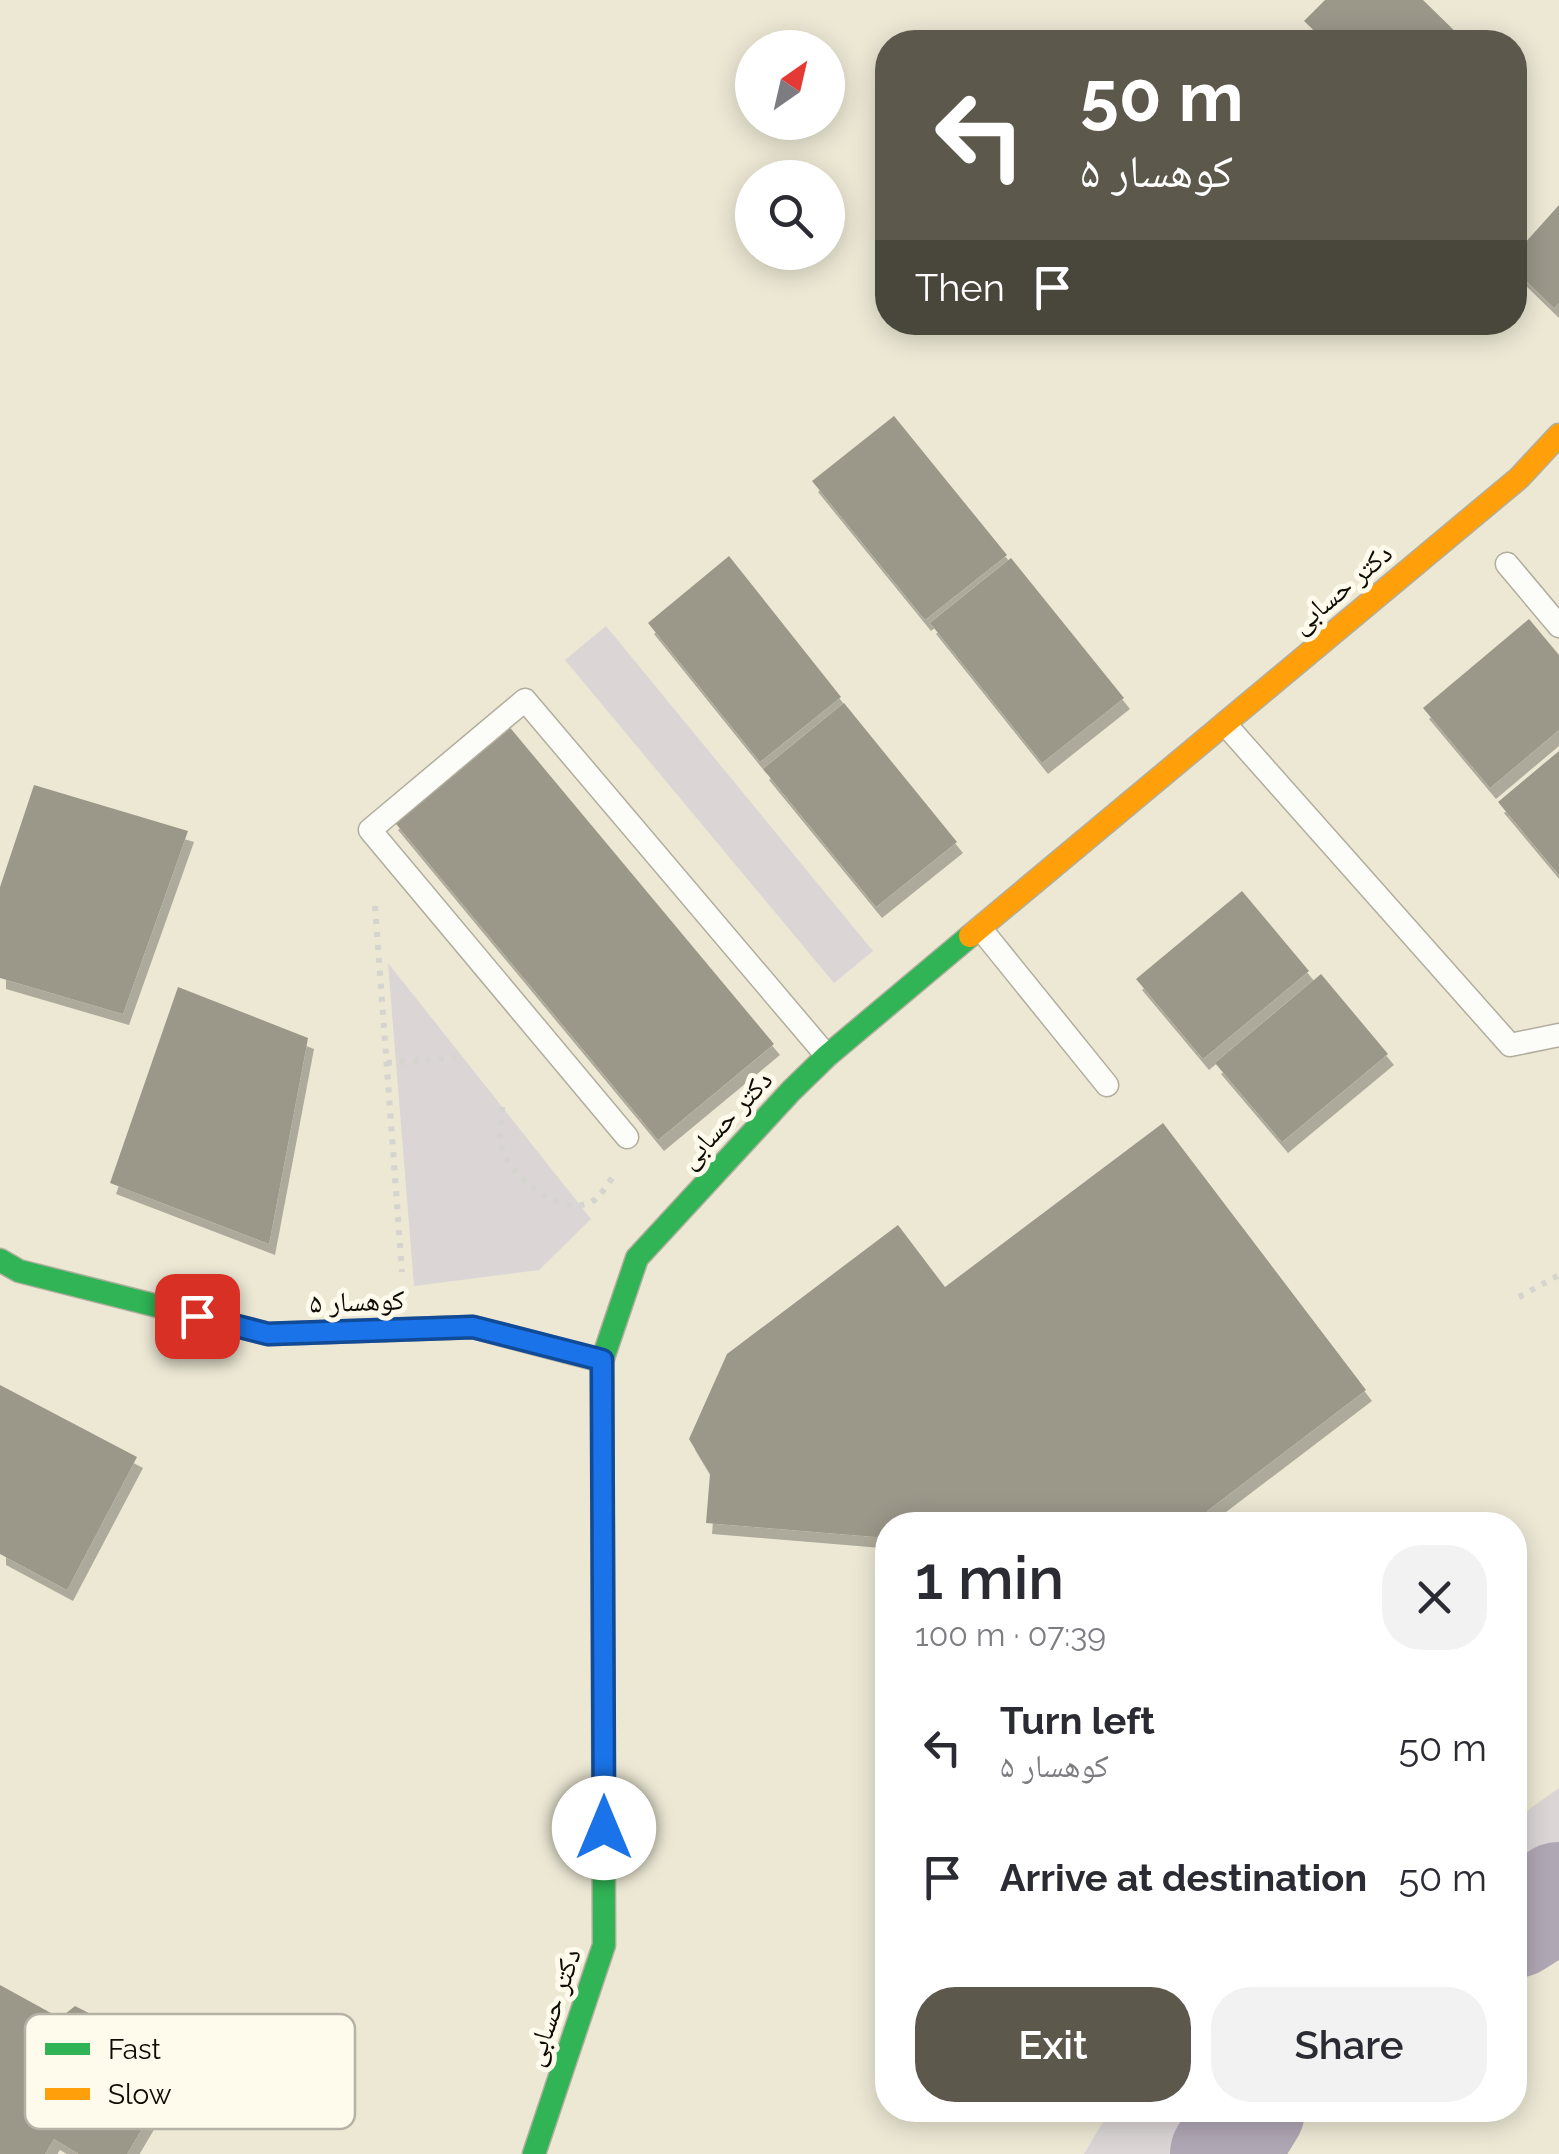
<!DOCTYPE html>
<html lang="en">
<head>
<meta charset="utf-8">
<style>
	:root { --surface:#fff; --page:#f2f2f3; --text:#2b2b33; --muted:#7c7c81; --accent:#5c584c }
	body { margin:0; font-family:Raleway,"Noto Naskh Arabic",sans-serif; background:var(--page); color:var(--text); height:100vh; display:flex; flex-direction:column; font-size:38px; white-space:nowrap }
	* { box-sizing:border-box; margin:0 }
	p { font-size:32px; color:var(--muted) }
	.icon { flex:none; width:55px; height:55px; fill:none; stroke:currentColor; stroke-width:2; stroke-linecap:round; stroke-linejoin:round }
	.map { position:relative; flex:1; overflow:hidden }
	.side { position:absolute; left:875px; top:1512px; width:652px; height:610px; display:flex; flex-direction:column; background:var(--surface); border-radius:40px; box-shadow:0 5px 25px #0003 }
	.side>* { flex:none }
	.banner { position:absolute; left:875px; top:30px; width:652px; height:305px; border-radius:40px; box-shadow:0 5px 25px #0003; background:#5c584c; color:#fff; overflow:hidden }
	.needle { width:65px; rotate:34deg }
	.tools { position:absolute; left:735px; top:30px; display:grid; gap:20px }
	.tools a { display:grid; place-items:center; width:110px; height:110px; border-radius:50%; background:var(--surface); box-shadow:0 5px 25px #0003; font-size:50px }
	.pin { position:absolute; display:grid; place-items:center; width:85px; height:85px; color:#fff; margin:-42px; border-radius:20px; box-shadow:0 5px 15px #0006 }
	.me { position:absolute; width:110px; margin:-55px; rotate:0deg; stroke-linejoin:round; filter:drop-shadow(0 0 8px #0008) }
	.turn { display:flex; align-items:center; gap:35px; height:210px; padding:0 40px; font-size:45px }
	.turn .icon { width:130px; height:130px; stroke-width:2.5 }
	.turn b { display:block; font-size:70px; line-height:85px }
	.then { display:flex; align-items:center; height:95px; padding:0 40px; background:#0003; gap:20px; font-size:38px }
	.round { display:grid; place-items:center; flex:none; width:105px; height:105px; border-radius:40px; background:var(--page) }
	.head { display:flex; align-items:center; justify-content:space-between; height:170px; padding:0 40px }
	h1 { font-size:60px; font-weight:600; line-height:75px }
	.button { display:flex; gap:20px; margin-top:auto; padding:20px 40px }
	.button a { flex:1; height:115px; border-radius:40px; background:var(--accent); color:#fff; font-size:40px; font-weight:600; line-height:115px; text-align:center }
	.button a+a { background:var(--page); color:var(--text) }
	ul { padding:0; list-style:none }
	li { display:flex; align-items:center; gap:30px; height:130px; padding:0 40px }
	li div { flex:1 }
	li b { display:block; font-size:38px }
	li em { font-style:normal }
	.map>svg:first-child { display:block }
	.green { fill:#dbd5d6 }
	.lines { fill:none; stroke-linecap:round; stroke-linejoin:round }
	.river { stroke:#b0a7b4; stroke-width:108 }
	.building { fill:#9b988a; filter:url(#shadow) }
	.lane-casing { stroke:#b1ae9e; stroke-width:25 }
	.fast-casing { stroke:#b1ae9e; stroke-width:25 }
	.slow-casing { stroke:#b1ae9e; stroke-width:25 }
	.path { stroke:#d6d4ce; stroke-width:6; stroke-dasharray:5 8; stroke-linecap:butt }
	.lane { stroke:#fcfcf9; stroke-width:22 }
	.fast { stroke:#30b455; stroke-width:22 }
	.slow { stroke:#ff9f0a; stroke-width:22 }
	.route-casing { stroke:#114b97; stroke-width:25 }
	.route { stroke:#1a73e8; stroke-width:18 }
	.labels { text-anchor:middle; stroke-width:10; stroke-linejoin:round; paint-order:stroke }
	.street-label { font-size:28px; fill:#0e0b02; stroke:#fefbec }
	.key { fill:#fefbec; stroke:#b6b3a6; stroke-width:2.5 }
	.key-label { font-size:28px; fill:#0e0b02 }
</style>
</head>
<body>
<div class="map">
<svg width="1559" height="2154" viewBox="0 0 1559 2154">
	<defs>
		<filter id="shadow"><feDropShadow dx="6" dy="11" stdDeviation="0" flood-color="#0004"/></filter>
	</defs>
	<rect width="100%" height="100%" fill="#ece8d4"/>
	<g class="green">
		<polygon points="606,626 873,951 834,983 565,660"/>
		<polygon points="388,963 591,1219 539,1270 414,1286"/>
		<polygon points="1559,1788 1559,1932 1515,1963 1515,1819"/>
		<polygon points="1110,2110 1306,2110 1280,2154 1084,2154"/>
	</g>
	<g class="lines">
		<g class="river">
			<polyline points="1515,1924 1559,1896"/>
			<polyline points="1224,2154 1251,2110"/>
		</g>
	</g>
	<g class="building">
		<polygon points="1325,0 1423,0 1466,42 1326,42 1304,21"/>
		<polygon points="1559,205 1559,303 1554,308 1515,270 1515,254"/>
		<polygon points="894,416 1007,555 925,620 812,481"/>
		<polygon points="729,556 841,697 760,762 648,623"/>
		<polygon points="1011,558 1124,698 1042,763 930,623"/>
		<polygon points="1529,619 1559,655 1559,730 1490,788 1423,708"/>
		<polygon points="844,703 957,842 876,907 763,769"/>
		<polygon points="507,724 774,1044 658,1140 392,819"/>
		<polygon points="1559,751 1559,875 1498,802"/>
		<polygon points="34,785 188,831 123,1014 0,978 0,887"/>
		<polygon points="1242,891 1309,971 1203,1059 1136,979"/>
		<polygon points="1321,974 1388,1054 1282,1142 1215,1063"/>
		<polygon points="178,987 308,1038 269,1244 110,1183"/>
		<polygon points="1163,1123 1366,1390 1207,1511 1206,1525 888,1525 888,1538 706,1523 710,1474 689,1439 727,1354 898,1225 945,1287"/>
		<polygon points="0,1385 137,1457 67,1590 0,1554"/>
		<polygon points="0,1985 60,2018 75,2006 124,2031 125,2046 174,2075 127,2154 79,2154 54,2139 45,2154 0,2154"/>
	</g>
	<g class="lines">
		<g class="lane-casing">
			<g id="lane">
				<polyline points="1507,564 1559,626"/>
				<polyline points="1225,724 1510,1045 1559,1035"/>
				<polyline points="980,928 1107,1085"/>
				<polyline points="627,1137 370,830 525,700 827,1056"/>
			</g>
		</g>
		<g class="fast-casing">
			<g id="fast">
				<polyline points="0,1260 19,1271 268,1334 473,1327 602,1361"/>
				<polyline points="534,2154 604,1945 602,1361 637,1258 791,1091 827,1056 970,936"/>
			</g>
		</g>
		<g class="slow-casing">
			<polyline id="slow" points="970,936 1519,478 1559,435"/>
		</g>
		<g class="path">
			<polyline points="375,906 402,1272"/>
			<polyline points="387,1063 462,1057"/>
			<path d="M 502,1107 C 502,1119 498,1135 501,1146 C 509,1176 562,1219 593,1201 C 600,1197 608,1183 613,1177"/>
			<polyline points="1519,1297 1559,1275"/>
		</g>
		<use href="#lane" class="lane"/>
		<use href="#fast" class="fast"/>
		<use href="#slow" class="slow"/>
	</g>
	<g class="lines">
		<g class="route-casing">
			<polyline id="route" points="197,1316 268,1334 473,1327 602,1360 604,1828"/>
		</g>
		<use href="#route" class="route"/>
	</g>
	<g class="labels">
		<g class="street-label">
			<text transform="translate(1341 588) rotate(-40)" y="10">دکتر حسابی</text>
			<text transform="translate(725 1119) rotate(-47)" y="10">دکتر حسابی</text>
			<text transform="translate(357 1301) rotate(-2)" y="10">کوهسار ۵</text>
			<text transform="translate(552 2007) rotate(-71)" y="10">دکتر حسابی</text>
		</g>
	</g>
	<rect x="25" y="2014" width="330" height="115" rx="15" class="key"/>
	<rect x="45" y="2043" width="45" height="12" fill="#30b455"/>
	<rect x="45" y="2088" width="45" height="12" fill="#ff9f0a"/>
	<g class="key-label">
		<text x="108" y="2059">Fast</text>
		<text x="108" y="2104">Slow</text>
	</g>
</svg>
<div class="tools">
<a><svg class="needle" viewBox="-14 -14 28 28"><path d="M0-13l5 13h-10z" fill="#e53935"/><path d="M0 13l5-13h-10z" fill="#7c7c81"/></svg></a>
<a><svg class="icon" aria-label="search" viewBox="0 0 24 24"><circle cx="10" cy="10" r="6"/><path d="M15 15l6 6"/></svg></a>
</div>
<div class="pin" style="left:197px;top:1316px;background:#d93025"><svg class="icon" aria-label="arrive" viewBox="0 0 24 24"><path d="M6 21V4h12l-3 4 3 4H6"/></svg></div>
<svg class="me" style="left:604px;top:1828px" viewBox="-20 -20 40 40"><circle r="19" fill="#fff"/><path d="M0-13L10 11 0 6-10 11z" fill="#1a73e8"/></svg>
<div class="banner">
<div class="turn"><svg class="icon" aria-label="left" viewBox="0 0 24 24"><path d="M17 20v-9H6M10 6l-5 5 5 5"/></svg><div><b>50 m</b>کوهسار ۵</div></div>
<div class="then">Then<svg class="icon" aria-label="arrive" viewBox="0 0 24 24"><path d="M6 21V4h12l-3 4 3 4H6"/></svg></div>
</div>
<section class="side">
<div class="head"><div><h1>1 min</h1><p>100 m · 07:39</p></div><a class="round"><svg class="icon" aria-label="close" viewBox="0 0 24 24"><path d="M6 6l12 12M18 6L6 18"/></svg></a></div>
<ul>
<li><svg class="icon" aria-label="left" viewBox="0 0 24 24"><path d="M17 20v-9H6M10 6l-5 5 5 5"/></svg><div><b>Turn left</b><p>کوهسار ۵</p></div><em>50 m</em></li>
<li><svg class="icon" aria-label="arrive" viewBox="0 0 24 24"><path d="M6 21V4h12l-3 4 3 4H6"/></svg><div><b>Arrive at destination</b></div><em>50 m</em></li>
</ul>
<div class="button"><a>Exit</a><a>Share</a></div>
</section>
</div>
</body>
</html>
